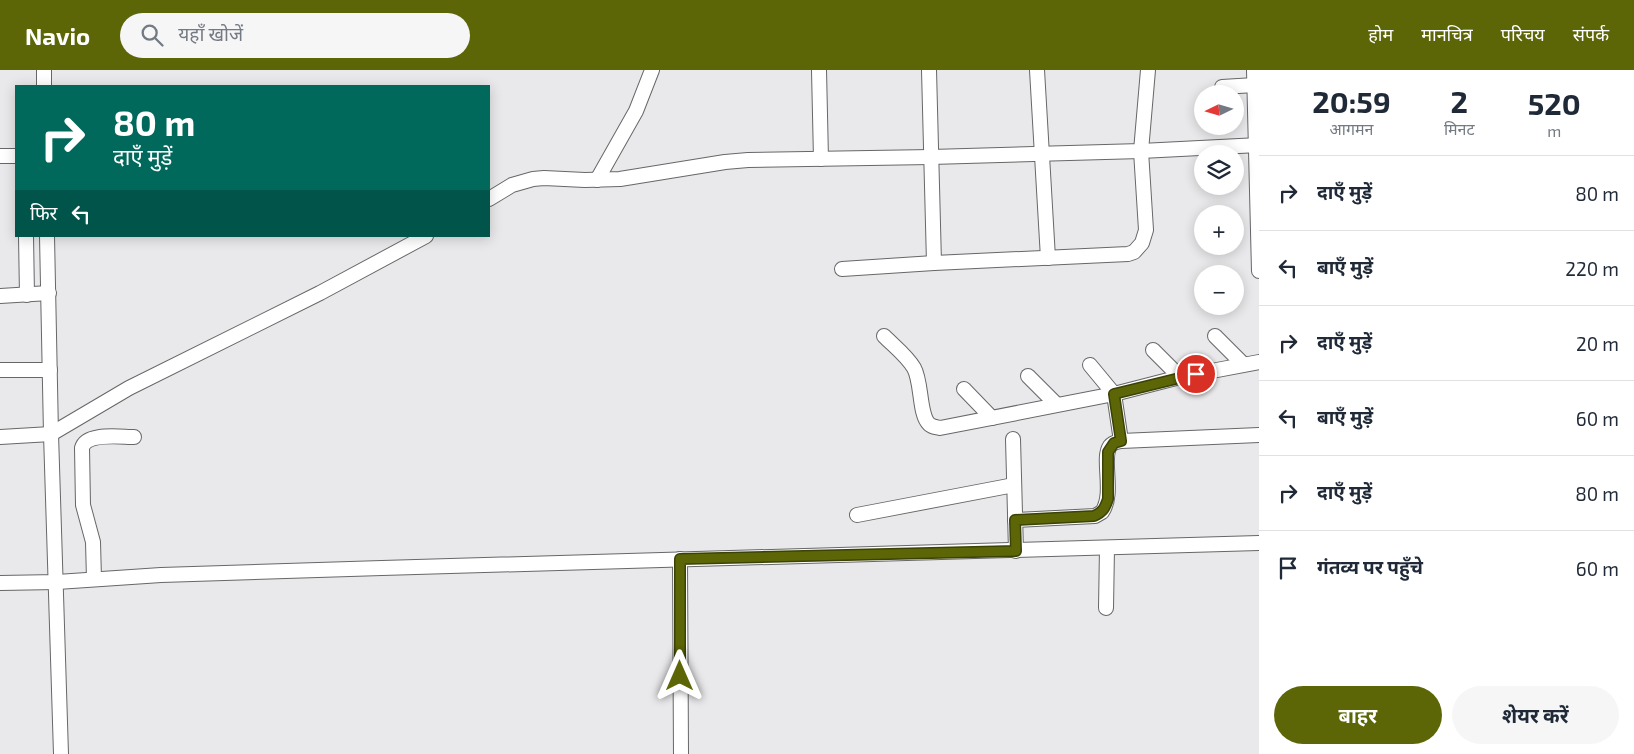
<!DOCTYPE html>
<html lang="hi">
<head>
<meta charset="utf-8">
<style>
	:root { --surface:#fff; --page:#f6f6f7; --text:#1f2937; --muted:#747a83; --line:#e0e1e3; --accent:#5d6607 }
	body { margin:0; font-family:"Exo 2","Noto Sans Devanagari",sans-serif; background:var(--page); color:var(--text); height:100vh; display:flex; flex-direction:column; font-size:19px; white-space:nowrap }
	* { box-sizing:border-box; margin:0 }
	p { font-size:16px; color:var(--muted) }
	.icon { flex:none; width:28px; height:28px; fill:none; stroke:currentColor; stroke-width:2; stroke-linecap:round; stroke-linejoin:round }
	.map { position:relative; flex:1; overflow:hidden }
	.details { display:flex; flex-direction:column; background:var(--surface); width:375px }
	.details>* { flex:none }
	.top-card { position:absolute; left:15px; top:15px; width:475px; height:152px; border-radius:0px; box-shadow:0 2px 12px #0003; background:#00695c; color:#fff; overflow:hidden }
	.needle { width:32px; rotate:265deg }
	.fabs { position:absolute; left:1194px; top:15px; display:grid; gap:10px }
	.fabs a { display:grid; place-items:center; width:50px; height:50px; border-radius:50%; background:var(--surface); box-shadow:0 2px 12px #0003; font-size:25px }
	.pin { position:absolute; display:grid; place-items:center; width:42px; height:42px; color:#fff; margin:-21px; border:2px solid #fff; border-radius:50%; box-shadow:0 1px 5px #0007 }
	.me { position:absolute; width:55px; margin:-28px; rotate:0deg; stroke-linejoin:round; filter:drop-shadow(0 0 4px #0008) }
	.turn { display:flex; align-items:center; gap:18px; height:105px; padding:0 15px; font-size:22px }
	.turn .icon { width:65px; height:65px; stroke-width:2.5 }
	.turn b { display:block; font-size:35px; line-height:42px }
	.then { display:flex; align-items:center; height:48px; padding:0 15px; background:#0003; gap:10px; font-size:19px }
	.eta { display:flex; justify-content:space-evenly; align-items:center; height:85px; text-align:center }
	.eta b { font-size:30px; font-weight:700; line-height:35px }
	.action { display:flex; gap:10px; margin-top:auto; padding:10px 15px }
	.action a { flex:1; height:58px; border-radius:30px; background:var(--accent); color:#fff; font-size:20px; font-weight:700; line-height:58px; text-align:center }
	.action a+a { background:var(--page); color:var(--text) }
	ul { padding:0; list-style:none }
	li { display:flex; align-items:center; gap:15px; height:75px; padding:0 15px; border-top:1px solid var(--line) }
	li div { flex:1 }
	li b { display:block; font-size:19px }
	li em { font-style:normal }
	header { display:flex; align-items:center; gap:30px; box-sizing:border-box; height:70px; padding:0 25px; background:var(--accent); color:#fff }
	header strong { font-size:24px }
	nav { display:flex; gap:28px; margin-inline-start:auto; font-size:18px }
	.search { width:350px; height:45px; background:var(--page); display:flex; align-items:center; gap:12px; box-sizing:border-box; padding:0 18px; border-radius:28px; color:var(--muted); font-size:19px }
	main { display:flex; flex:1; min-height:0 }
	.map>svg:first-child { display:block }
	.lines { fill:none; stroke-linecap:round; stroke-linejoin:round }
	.minor-casing { stroke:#666768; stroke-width:16 }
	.minor { stroke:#fff; stroke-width:14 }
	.route-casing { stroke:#3c4205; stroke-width:12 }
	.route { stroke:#5d6607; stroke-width:9 }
</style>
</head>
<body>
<header>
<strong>Navio</strong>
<div class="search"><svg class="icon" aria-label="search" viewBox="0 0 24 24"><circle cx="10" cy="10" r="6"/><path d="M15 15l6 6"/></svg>यहाँ खोजें</div>
<nav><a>होम</a><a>मानचित्र</a><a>परिचय</a><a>संपर्क</a></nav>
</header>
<main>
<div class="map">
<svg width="1259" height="684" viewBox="0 0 1259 684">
	<rect width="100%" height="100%" fill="#e9e9eb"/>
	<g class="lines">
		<g class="minor-casing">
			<g id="minor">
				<polyline points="44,0 44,16"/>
				<polyline points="819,0 821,89"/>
				<polyline points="929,0 934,193"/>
				<polyline points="1037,0 1048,188"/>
				<polyline points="1254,0 1259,201"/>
				<polyline points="1222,17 1255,15"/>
				<polyline points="0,86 16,86"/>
				<polyline points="597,110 636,41 652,0"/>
				<polyline points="489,129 512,115 533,109 544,108 585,110 620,109 725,92 748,90 931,87 1141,81 1259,75"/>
				<polyline points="26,166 27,225"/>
				<polyline points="47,166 51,364 61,684"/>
				<polyline points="842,199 934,193 1128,184 1134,182 1142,173 1146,160 1141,81 1148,0"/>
				<polyline points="0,226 49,223"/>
				<path d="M 884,266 C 894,276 907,286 914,298 C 922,312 919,345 929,354 C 932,357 936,357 940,358 L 1114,324 L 1180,307 L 1259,292"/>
				<polyline points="1215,266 1243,294"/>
				<polyline points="1153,280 1180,307"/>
				<polyline points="1090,295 1114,324 1121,371"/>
				<polyline points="0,300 50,300"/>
				<polyline points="1028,306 1056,334"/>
				<polyline points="964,319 992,348"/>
				<polyline points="0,367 51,364 129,318 320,223 426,166"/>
				<polyline points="1013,369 1016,481"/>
				<polyline points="857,445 1014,415"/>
				<path d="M 1015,450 L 1095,446 L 1102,442 C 1115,423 1101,389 1110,376 C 1113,372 1117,372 1121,371 L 1259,365"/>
				<polyline points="680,489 681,684"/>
				<path d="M 94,509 L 93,472 L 83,435 L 82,378 C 86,362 120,367 134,367"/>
				<polyline points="0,513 57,512 161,505 382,498 1259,473"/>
				<polyline points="1106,538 1107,478"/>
			</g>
		</g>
		<use href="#minor" class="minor"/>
	</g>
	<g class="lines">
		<g class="route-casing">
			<path id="route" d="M 680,606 L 680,489 L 1016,481 L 1015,450 L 1094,446 C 1103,442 1105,438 1108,429 L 1108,382 L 1114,373 L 1121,371 L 1114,324 L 1196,304"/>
		</g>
		<use href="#route" class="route"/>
	</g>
</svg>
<div class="fabs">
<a><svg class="needle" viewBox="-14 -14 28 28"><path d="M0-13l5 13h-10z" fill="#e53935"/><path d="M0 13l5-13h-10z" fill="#747a83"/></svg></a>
<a><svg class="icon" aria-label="layers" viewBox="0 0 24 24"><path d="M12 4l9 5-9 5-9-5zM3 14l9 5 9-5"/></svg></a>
<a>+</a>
<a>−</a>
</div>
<div class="pin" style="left:1196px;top:304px;background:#d93025"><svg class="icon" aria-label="arrive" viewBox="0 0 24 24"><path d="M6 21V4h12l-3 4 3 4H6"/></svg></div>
<svg class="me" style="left:680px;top:606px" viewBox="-20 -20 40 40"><path d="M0-17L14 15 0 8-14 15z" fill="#5d6607" stroke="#fff" stroke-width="4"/></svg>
<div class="top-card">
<div class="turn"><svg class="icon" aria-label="right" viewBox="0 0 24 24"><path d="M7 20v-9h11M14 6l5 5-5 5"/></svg><div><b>80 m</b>दाएँ मुड़ें</div></div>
<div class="then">फिर<svg class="icon" aria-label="left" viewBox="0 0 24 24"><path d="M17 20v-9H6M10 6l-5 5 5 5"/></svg></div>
</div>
</div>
<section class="details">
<div class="eta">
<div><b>20:59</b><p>आगमन</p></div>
<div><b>2</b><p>मिनट</p></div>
<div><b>520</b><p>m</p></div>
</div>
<ul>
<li><svg class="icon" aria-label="right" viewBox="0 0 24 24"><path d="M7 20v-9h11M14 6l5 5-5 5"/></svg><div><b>दाएँ मुड़ें</b></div><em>80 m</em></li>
<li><svg class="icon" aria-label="left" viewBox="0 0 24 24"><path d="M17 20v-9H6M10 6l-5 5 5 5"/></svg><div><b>बाएँ मुड़ें</b></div><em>220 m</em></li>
<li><svg class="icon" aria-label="right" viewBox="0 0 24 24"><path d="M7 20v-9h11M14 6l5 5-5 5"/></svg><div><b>दाएँ मुड़ें</b></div><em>20 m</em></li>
<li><svg class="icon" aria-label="left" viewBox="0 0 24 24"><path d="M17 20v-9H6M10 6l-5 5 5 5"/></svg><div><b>बाएँ मुड़ें</b></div><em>60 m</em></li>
<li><svg class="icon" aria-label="right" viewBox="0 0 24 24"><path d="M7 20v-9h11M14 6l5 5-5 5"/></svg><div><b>दाएँ मुड़ें</b></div><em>80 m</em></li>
<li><svg class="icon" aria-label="arrive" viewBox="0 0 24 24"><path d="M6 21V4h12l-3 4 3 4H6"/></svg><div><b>गंतव्य पर पहुँचे</b></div><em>60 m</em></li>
</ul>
<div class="action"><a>बाहर</a><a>शेयर करें</a></div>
</section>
</main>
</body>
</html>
